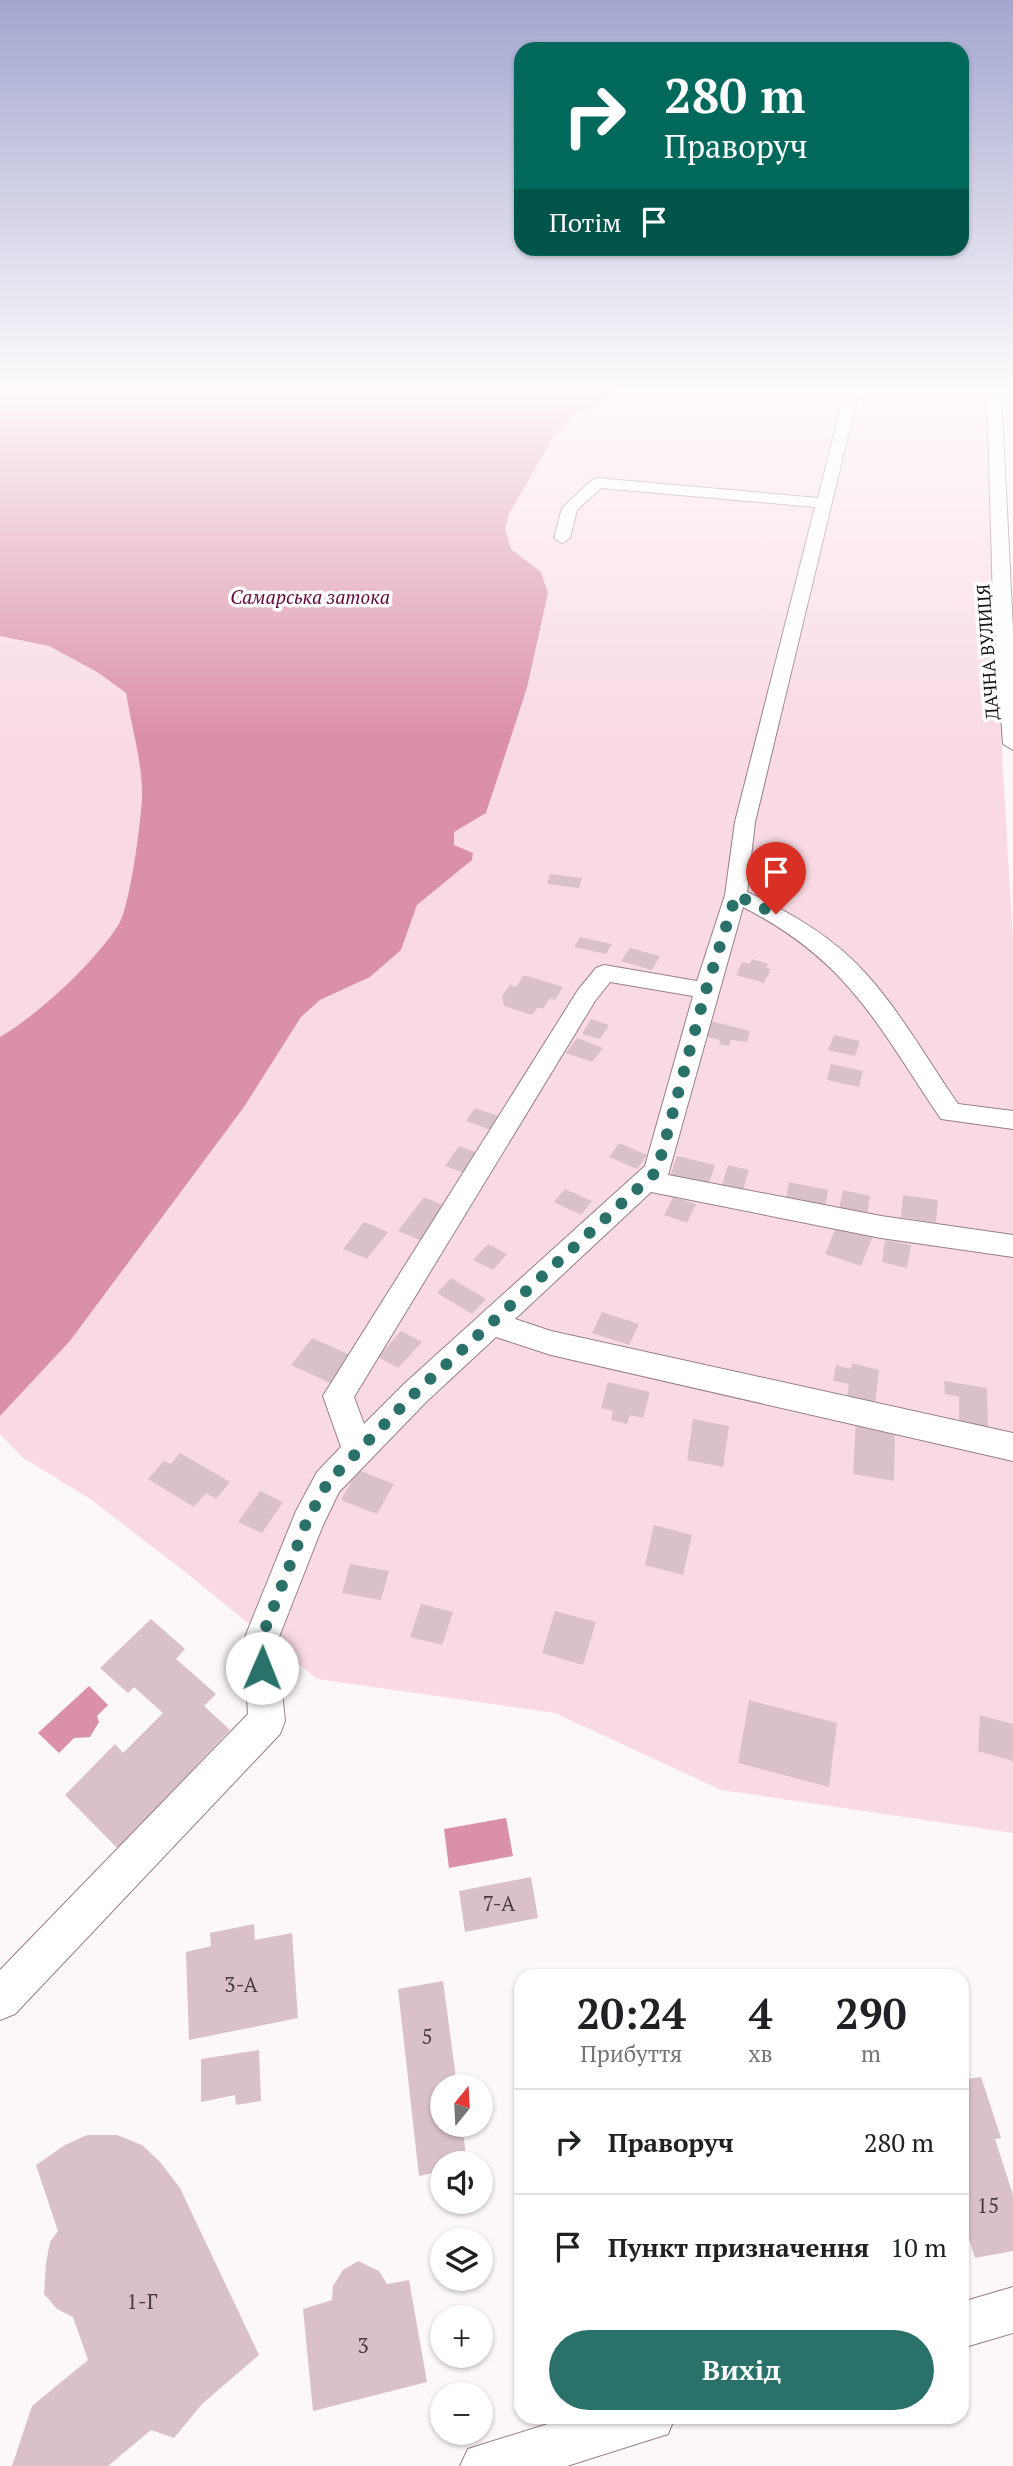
<!DOCTYPE html>
<html lang="uk">
<head>
<meta charset="utf-8">
<style>
	:root { --surface:#fff; --page:#f2f2f2; --text:#202124; --muted:#757577; --line:#e0e0e0; --accent:#297169 }
	body { margin:0; font-family:"PT Serif",serif; background:var(--page); color:var(--text); height:100vh; display:flex; flex-direction:column; font-size:26px; white-space:nowrap }
	* { box-sizing:border-box; margin:0 }
	p { font-size:23px; color:var(--muted) }
	.icon { flex:none; width:38px; height:38px; fill:none; stroke:currentColor; stroke-width:2; stroke-linecap:round; stroke-linejoin:round }
	.map { position:relative; flex:1; overflow:hidden }
	.panel { position:absolute; left:514px; top:1969px; width:455px; height:455px; display:flex; flex-direction:column; background:var(--surface); border-radius:21px; box-shadow:0 2px 5px #0004 }
	.panel>* { flex:none }
	.guide { position:absolute; left:514px; top:42px; width:455px; height:214px; border-radius:21px; box-shadow:0 2px 5px #0004; background:#00695c; color:#fff; overflow:hidden }
	.needle { width:46px; rotate:18deg }
	.tools { position:absolute; left:430px; top:2074px; display:grid; gap:14px }
	.tools a { display:grid; place-items:center; width:63px; height:63px; border-radius:50%; background:var(--surface); box-shadow:0 2px 5px #0004; font-size:35px }
	.pin { position:absolute; display:grid; place-items:center; width:60px; height:60px; color:#fff; margin:-72px -30px; border-radius:50% 50% 50% 0; rotate:-45deg; box-shadow:0 0 7px #0007 }
	.pin .icon { rotate:45deg }
	.me { position:absolute; width:77px; margin:-38px; rotate:1deg; stroke-linejoin:round; filter:drop-shadow(0 0 5px #0008) }
	.turn { display:flex; align-items:center; gap:24px; height:147px; padding:0 35px; font-size:32px }
	.turn .icon { width:91px; height:91px; stroke-width:2.5 }
	.turn b { display:block; font-size:49px; line-height:60px }
	.then { display:flex; align-items:center; height:66px; padding:0 35px; background:#0003; gap:14px; font-size:26px }
	.eta { display:flex; justify-content:space-evenly; align-items:center; height:119px; text-align:center }
	.eta b { font-size:42px; font-weight:600; line-height:49px }
	.button { display:flex; gap:14px; margin-top:auto; padding:14px 35px }
	.button a { flex:1; height:80px; border-radius:42px; background:var(--accent); color:#fff; font-size:28px; font-weight:600; line-height:80px; text-align:center }
	ul { padding:0; list-style:none }
	li { display:flex; align-items:center; gap:21px; height:105px; padding:0 35px; border-top:2px solid var(--line) }
	li div { flex:1 }
	li b { display:block; font-size:26px }
	li em { font-style:normal }
	.map>svg:first-child { display:block }
	.green { fill:#f9dae4 }
	.water { fill:#db90aa }
	.building { fill:#dac1c9 }
	.lines { fill:none; stroke-linecap:round; stroke-linejoin:round }
	.minor-casing { stroke:#977f87; stroke-width:2 }
	.minor { fill:#fff; fill-rule:evenodd }
	.route { stroke:#297169; stroke-width:12; stroke-dasharray:0 21.6 }
	.labels { text-anchor:middle; stroke-width:7; stroke-linejoin:round; paint-order:stroke }
	.far-street-label { font-size:18px; fill:#191013; stroke:#fff }
	.far-water-label { font-size:19px; font-style:italic; fill:#620836; stroke:#fff }
	.near-number-label { font-size:21px; fill:#493c40 }
</style>
</head>
<body>
<div class="map">
<svg width="1013" height="2466" viewBox="0 0 1013 2466">
	<rect width="100%" height="100%" fill="#fcf7f8"/>
	<g class="green">
		<polygon points="622,390 989,390 1000,717 1013,942 1013,1833 721,1790 555,1713 317,1679 184,1571 89,1498 23,1458 0,1434 0,1416 70,1341 244,1107 301,1017 320,1000 370,977 401,950 417,905 472,860 473,853 454,845 454,832 504,757 527,688 548,593 541,572 511,549 505,529 509,514 554,436 574,415"/>
		<path d="M 0,636 L 49,646 L 97,672 L 126,693 C 131,725 142,761 142,793 C 142,816 130,906 119,924 C 94,963 40,1013 0,1037 Z"/>
	</g>
	<g class="water">
		<path d="M 0,390 L 622,390 L 574,415 L 554,436 L 509,514 L 505,529 L 511,549 L 541,572 L 548,593 L 527,688 L 486,813 L 454,832 L 454,845 L 473,853 L 472,860 L 417,905 L 401,950 L 370,977 L 320,1000 L 301,1017 L 244,1107 L 70,1341 L 0,1416 L 0,1037 C 40,1013 94,963 119,924 C 130,906 142,816 142,793 C 142,761 131,725 126,693 L 97,672 L 49,646 L 0,636 Z"/>
		<polygon points="89,1686 108,1705 97,1716 99,1722 90,1737 74,1738 59,1753 38,1733"/>
		<polygon points="506,1818 513,1856 449,1868 444,1829"/>
	</g>
	<g class="building">
		<polygon points="550,874 582,878 579,888 547,884"/>
		<polygon points="580,937 612,944 606,954 574,947"/>
		<polygon points="630,948 660,956 652,970 621,961"/>
		<polygon points="752,959 768,964 766,968 771,969 764,983 736,975 742,962 749,964"/>
		<polygon points="524,975 563,987 555,1000 550,998 543,1009 538,1007 532,1015 504,1006 502,996 510,985 516,987"/>
		<polygon points="591,1019 609,1025 600,1039 582,1034"/>
		<polygon points="707,1020 750,1031 747,1042 731,1040 729,1046 719,1044 720,1040 703,1036"/>
		<polygon points="834,1035 860,1041 855,1056 828,1050"/>
		<polygon points="577,1038 603,1048 592,1062 566,1053"/>
		<polygon points="831,1064 863,1071 859,1087 827,1080"/>
		<polygon points="475,1108 504,1118 494,1131 466,1121"/>
		<polygon points="619,1143 647,1155 637,1169 609,1157"/>
		<polygon points="459,1146 481,1154 467,1174 445,1166"/>
		<polygon points="677,1156 715,1165 708,1186 670,1177"/>
		<polygon points="728,1165 749,1170 743,1190 722,1185"/>
		<polygon points="789,1182 828,1190 825,1207 786,1199"/>
		<polygon points="565,1189 592,1201 581,1215 554,1202"/>
		<polygon points="843,1190 870,1196 867,1215 839,1209"/>
		<polygon points="903,1195 938,1200 936,1223 901,1217"/>
		<polygon points="424,1197 448,1207 422,1241 398,1231"/>
		<polygon points="673,1197 696,1204 687,1223 664,1215"/>
		<polygon points="364,1222 388,1232 367,1259 343,1249"/>
		<polygon points="837,1225 873,1236 861,1266 825,1254"/>
		<polygon points="885,1240 911,1245 907,1268 882,1262"/>
		<polygon points="488,1244 507,1254 493,1270 473,1260"/>
		<polygon points="451,1278 486,1299 472,1314 437,1293"/>
		<polygon points="602,1312 639,1324 629,1345 592,1333"/>
		<polygon points="401,1331 422,1342 398,1368 378,1357"/>
		<polygon points="312,1338 357,1358 337,1386 291,1365"/>
		<polygon points="852,1363 879,1370 875,1404 847,1397 849,1384 833,1381 836,1365 851,1369"/>
		<polygon points="944,1381 987,1388 988,1429 959,1424 959,1397 945,1394"/>
		<polygon points="608,1382 650,1392 643,1418 630,1415 627,1424 611,1420 613,1411 601,1408"/>
		<polygon points="856,1418 895,1425 894,1481 853,1474"/>
		<polygon points="693,1419 729,1426 723,1467 687,1460"/>
		<polygon points="180,1453 230,1482 216,1499 206,1493 194,1507 148,1479 164,1461 171,1464"/>
		<polygon points="358,1470 394,1484 377,1514 341,1500"/>
		<polygon points="260,1491 283,1502 262,1533 238,1522"/>
		<polygon points="654,1525 692,1535 683,1575 645,1565"/>
		<polygon points="350,1564 389,1571 381,1600 342,1593"/>
		<polygon points="421,1604 453,1612 442,1645 410,1637"/>
		<polygon points="555,1611 596,1622 583,1665 542,1653"/>
		<polygon points="151,1619 185,1649 176,1659 216,1694 204,1706 230,1730 118,1849 65,1795 115,1744 123,1753 163,1713 134,1687 128,1693 100,1668"/>
		<polygon points="749,1700 837,1723 829,1787 738,1763"/>
		<polygon points="980,1715 1013,1724 1013,1761 978,1751"/>
		<polygon points="531,1877 538,1918 465,1932 459,1891"/>
		<polygon points="254,1924 255,1940 292,1933 298,2018 189,2040 186,1952 211,1946 210,1933"/>
		<polygon points="443,1981 457,2086 443,2086 443,2124 462,2124 467,2163 443,2163 443,2171 419,2176 398,1989"/>
		<polygon points="259,2050 261,2101 236,2105 235,2095 201,2102 201,2059"/>
		<polygon points="981,2077 1001,2138 995,2139 1013,2195 1013,2251 975,2258 962,2217 962,2080"/>
		<polygon points="87,2135 117,2135 142,2145 160,2162 180,2188 259,2355 202,2404 174,2438 151,2430 108,2466 12,2466 32,2406 88,2360 73,2317 57,2309 44,2294 46,2263 50,2242 58,2231 36,2165 65,2145"/>
		<polygon points="358,2261 379,2271 387,2284 409,2280 427,2382 313,2411 303,2309 332,2300 333,2286 343,2270"/>
	</g>
	<g class="lines">
		<g class="minor-casing">
			<g id="minor">
				<path d="M 845,390 L 859,390 L 755,822 L 747,892 C 791,913 835,938 867,975 C 902,1014 928,1061 958,1104 L 1013,1111 L 1013,1129 L 941,1119 C 877,1025 850,962 743,907 L 668,1175 L 881,1216 L 1013,1235 L 1013,1257 L 881,1238 L 651,1192 L 515,1319 L 551,1331 L 1013,1433 L 1013,1461 L 551,1355 L 496,1337 L 426,1402 L 339,1492 L 323,1525 L 277,1642 L 285,1721 L 280,1734 L 15,2014 L 0,2020 L 0,1970 L 248,1714 L 243,1642 L 296,1511 L 317,1472 L 341,1447 L 323,1396 L 578,990 L 596,968 L 604,965 L 697,981 L 725,895 L 735,822 L 815,507 L 601,488 L 577,510 L 570,538 L 562,543 L 554,538 L 562,508 L 592,480 L 597,478 L 818,498 ZM 610,982 L 693,996 L 645,1166 L 404,1384 L 364,1424 L 354,1397 L 595,1001 Z"/>
				<polygon points="987,390 1001,390 1013,630 1013,750 1003,744 993,602"/>
				<polygon points="1013,2287 1013,2333 962,2348 962,2302"/>
				<polygon points="570,2417 675,2417 668,2434 567,2466 460,2466 468,2449"/>
			</g>
		</g>
		<use href="#minor" class="minor"/>
	</g>
	<linearGradient id="sky" x2="0" y2="1"><stop stop-color="#a3a6cf"/><stop offset="0.53" stop-color="#fefbfc"/><stop offset="1" stop-color="#fefbfc" stop-opacity="0"/></linearGradient>
	<rect width="1013" height="735" fill="url(#sky)"/>
	<g class="lines">
		<polyline class="route" points="262,1668 260,1642 307,1521 328,1482 415,1393 657,1171 706,990 736,895 776,914"/>
	</g>
	<g class="labels">
		<g class="far-street-label">
			<text transform="translate(988 652) rotate(-94)" y="6">ДАЧНА ВУЛИЦЯ</text>
		</g>
		<g class="far-water-label">
			<text x="310" y="604">Самарська затока</text>
		</g>
		<g class="near-number-label">
			<text x="499" y="1911">7-А</text>
			<text x="241" y="1992">3-А</text>
			<text x="427" y="2044">5</text>
			<text x="988" y="2213">15</text>
			<text x="142" y="2309">1-Г</text>
			<text x="363" y="2353">3</text>
		</g>
	</g>
</svg>
<div class="tools">
<a><svg class="needle" viewBox="-14 -14 28 28"><path d="M0-13l5 13h-10z" fill="#e53935"/><path d="M0 13l5-13h-10z" fill="#757577"/></svg></a>
<a><svg class="icon" aria-label="sound" viewBox="0 0 24 24"><path d="M4 9h4l5-4v14l-5-4H4zM17 9q2 3 0 6"/></svg></a>
<a><svg class="icon" aria-label="layers" viewBox="0 0 24 24"><path d="M12 4l9 5-9 5-9-5zM3 14l9 5 9-5"/></svg></a>
<a>+</a>
<a>−</a>
</div>
<div class="pin" style="left:776px;top:914px;background:#d93025"><svg class="icon" aria-label="arrive" viewBox="0 0 24 24"><path d="M6 21V4h12l-3 4 3 4H6"/></svg></div>
<svg class="me" style="left:262px;top:1668px" viewBox="-20 -20 40 40"><circle r="19" fill="#fff"/><path d="M0-13L10 11 0 6-10 11z" fill="#297169"/></svg>
<div class="guide">
<div class="turn"><svg class="icon" aria-label="right" viewBox="0 0 24 24"><path d="M7 20v-9h11M14 6l5 5-5 5"/></svg><div><b>280 m</b>Праворуч</div></div>
<div class="then">Потім<svg class="icon" aria-label="arrive" viewBox="0 0 24 24"><path d="M6 21V4h12l-3 4 3 4H6"/></svg></div>
</div>
<section class="panel">
<div class="eta">
<div><b>20:24</b><p>Прибуття</p></div>
<div><b>4</b><p>хв</p></div>
<div><b>290</b><p>m</p></div>
</div>
<ul>
<li><svg class="icon" aria-label="right" viewBox="0 0 24 24"><path d="M7 20v-9h11M14 6l5 5-5 5"/></svg><div><b>Праворуч</b></div><em>280 m</em></li>
<li><svg class="icon" aria-label="arrive" viewBox="0 0 24 24"><path d="M6 21V4h12l-3 4 3 4H6"/></svg><div><b>Пункт призначення</b></div><em>10 m</em></li>
</ul>
<div class="button"><a>Вихід</a></div>
</section>
</div>
</body>
</html>
